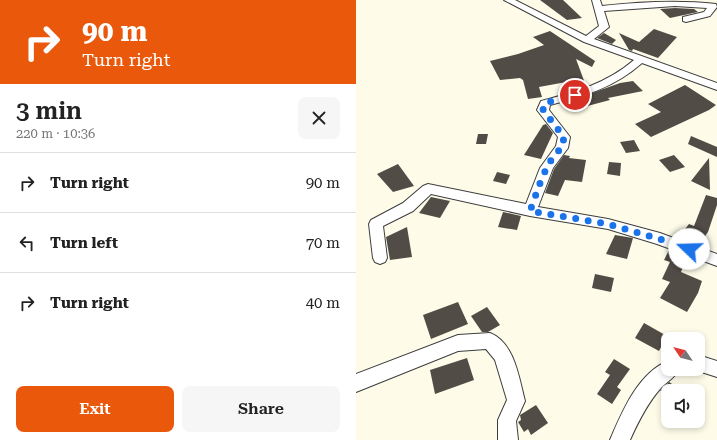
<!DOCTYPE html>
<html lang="en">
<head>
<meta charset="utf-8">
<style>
	:root { --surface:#fff; --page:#f6f6f6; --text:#222; --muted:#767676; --line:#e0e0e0; --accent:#ea580c }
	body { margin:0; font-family:"Roboto Serif",serif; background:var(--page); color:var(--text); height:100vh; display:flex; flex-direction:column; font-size:15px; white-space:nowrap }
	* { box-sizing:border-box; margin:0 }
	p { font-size:13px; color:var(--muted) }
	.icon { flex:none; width:22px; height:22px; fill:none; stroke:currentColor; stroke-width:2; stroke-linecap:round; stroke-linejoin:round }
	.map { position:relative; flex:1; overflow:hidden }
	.panel { display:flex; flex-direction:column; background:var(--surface); width:356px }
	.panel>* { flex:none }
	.guide { background:#ea580c; color:#fff; overflow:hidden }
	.needle { width:26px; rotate:305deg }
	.controls { position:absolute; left:305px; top:332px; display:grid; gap:8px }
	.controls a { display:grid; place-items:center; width:44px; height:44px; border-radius:8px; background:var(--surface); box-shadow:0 2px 6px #0003; font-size:20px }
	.pin { position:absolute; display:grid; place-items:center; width:34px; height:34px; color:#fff; margin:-17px; border:2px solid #fff; border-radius:50%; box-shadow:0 1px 4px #0007 }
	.me { position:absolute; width:44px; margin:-22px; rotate:291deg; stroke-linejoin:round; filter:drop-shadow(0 0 3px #0008) }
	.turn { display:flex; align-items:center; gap:14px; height:84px; padding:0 16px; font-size:18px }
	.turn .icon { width:52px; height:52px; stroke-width:2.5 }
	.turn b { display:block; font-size:28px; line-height:34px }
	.round { display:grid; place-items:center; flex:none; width:42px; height:42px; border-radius:8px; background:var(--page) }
	.head { display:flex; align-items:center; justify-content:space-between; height:68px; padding:0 16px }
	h1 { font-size:24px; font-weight:600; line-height:30px }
	.button { display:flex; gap:8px; margin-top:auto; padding:8px 16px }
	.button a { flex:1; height:46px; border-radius:8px; background:var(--accent); color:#fff; font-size:16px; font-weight:600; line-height:46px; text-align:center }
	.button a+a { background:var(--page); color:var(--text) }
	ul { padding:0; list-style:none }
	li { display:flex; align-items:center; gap:12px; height:60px; padding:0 16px; border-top:1px solid var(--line) }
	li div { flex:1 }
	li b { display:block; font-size:15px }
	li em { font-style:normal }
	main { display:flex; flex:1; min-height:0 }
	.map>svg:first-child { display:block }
	.building { fill:#524c47 }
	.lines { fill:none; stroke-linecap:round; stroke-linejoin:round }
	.minor-casing { stroke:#3d3d3d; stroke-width:2 }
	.minor { fill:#fff; fill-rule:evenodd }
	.route { stroke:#1a73e8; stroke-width:7; stroke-dasharray:0 12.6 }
</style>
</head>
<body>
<main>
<section class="panel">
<div class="guide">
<div class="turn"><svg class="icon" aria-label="right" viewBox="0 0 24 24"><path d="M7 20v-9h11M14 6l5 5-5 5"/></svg><div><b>90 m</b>Turn right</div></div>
</div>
<div class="head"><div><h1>3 min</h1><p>220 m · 10:36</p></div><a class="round"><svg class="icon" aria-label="close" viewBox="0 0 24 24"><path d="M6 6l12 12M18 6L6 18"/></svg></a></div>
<ul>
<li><svg class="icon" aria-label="right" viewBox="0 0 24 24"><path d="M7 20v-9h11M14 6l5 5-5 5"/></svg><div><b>Turn right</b></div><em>90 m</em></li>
<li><svg class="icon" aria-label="left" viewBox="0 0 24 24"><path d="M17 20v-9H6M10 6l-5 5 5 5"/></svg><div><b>Turn left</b></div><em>70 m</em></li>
<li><svg class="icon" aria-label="right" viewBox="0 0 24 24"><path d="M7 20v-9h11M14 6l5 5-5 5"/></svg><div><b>Turn right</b></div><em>40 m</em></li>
</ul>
<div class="button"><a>Exit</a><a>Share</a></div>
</section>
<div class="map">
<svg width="361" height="440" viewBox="0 0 361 440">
	<rect width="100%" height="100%" fill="#fefce9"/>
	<g class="building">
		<polygon points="184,0 207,0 226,18 211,20"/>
		<polygon points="319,8 338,9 342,12 314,18 304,9 289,10"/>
		<polygon points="298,29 321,37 302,58 277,49 276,51 273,50 263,33 283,42"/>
		<polygon points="194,31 239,61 236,67 220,59 230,86 219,90 216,81 183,87 186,97 172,99 167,80 164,78 144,80 134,61 162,54 188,45 177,37"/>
		<polygon points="248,33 260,40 256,44 241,38"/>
		<polygon points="277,81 287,91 252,98 254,100 220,109 214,101 264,83"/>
		<polygon points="329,85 360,105 353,110 295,137 279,124 305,112 292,104"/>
		<polygon points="190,124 197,133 185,159 168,155 187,125"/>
		<polygon points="122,134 132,134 130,144 120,144"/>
		<polygon points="335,136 361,147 361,157 332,144"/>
		<polygon points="278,140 284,151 270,153 264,142"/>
		<polygon points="208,155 214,156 213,158 230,160 226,182 209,180 202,196 189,193 198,169"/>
		<polygon points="318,155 329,167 314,172 303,160"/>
		<polygon points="353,158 354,190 335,181"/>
		<polygon points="253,162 265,163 264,176 251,174"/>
		<polygon points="42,164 58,186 37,192 21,174"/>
		<polygon points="141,172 154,175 150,184 137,181"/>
		<polygon points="350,195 361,198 361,205 352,232 344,243 326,233 333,224 338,226"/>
		<polygon points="75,197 94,201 84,218 63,213"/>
		<polygon points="147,212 165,216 161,230 142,227"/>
		<polygon points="51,227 56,257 34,260 30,237"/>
		<polygon points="259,235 277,238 271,259 250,254"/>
		<polygon points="313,250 331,257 325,272 346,281 342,293 331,312 304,298 314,282 306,279 314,262 308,260"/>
		<polygon points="239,274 258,278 255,292 236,288"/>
		<polygon points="102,302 112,324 75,339 67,315"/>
		<polygon points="131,307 144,325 132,332 126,332 115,316"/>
		<polygon points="288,323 311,336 303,351 279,338"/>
		<polygon points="111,358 118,380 79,394 74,370"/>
		<polygon points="258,359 274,369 261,387 265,390 256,404 241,394 254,375 249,372"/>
		<polygon points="313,382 327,391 304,391"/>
		<polygon points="180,405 192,423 175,435 172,429 168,432 162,422 165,420 164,415"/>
	</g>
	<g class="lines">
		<g class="minor-casing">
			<g id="minor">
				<path d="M 148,0 L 159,0 L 230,36 L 243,26 L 236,0 L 244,0 L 246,6 C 282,2 325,0 360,4 L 361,7 L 354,16 L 330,22 L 327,21 L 327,17 L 348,12 L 351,8 L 319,6 L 248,11 L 253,27 L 238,39 L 361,83 L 361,90 L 286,63 C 259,87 229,96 194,105 L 193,110 L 214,137 L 212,148 L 197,168 L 182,207 L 252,219 L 304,233 L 361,254 L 361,266 L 301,244 L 252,229 L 174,216 L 75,194 L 57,211 L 27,226 L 31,258 L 29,262 L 24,264 L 19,262 L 17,258 L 13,224 L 15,220 L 47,203 L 67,186 L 72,184 L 170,204 L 184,168 L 200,146 L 202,137 L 181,110 L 185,101 C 219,92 250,84 278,60 L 228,42 Z"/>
				<path d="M 134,333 C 159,343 163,379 169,401 L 160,421 L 162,440 L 142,440 L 142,420 L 151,400 L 139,360 L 130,349 L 102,351 L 0,392 L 0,374 L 102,335 Z"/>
				<polygon points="342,355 361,361 361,377 336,369 342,369"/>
				<path d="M 312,361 L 312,369 L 323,369 C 319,378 310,382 304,389 C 291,404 282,422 274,440 L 254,440 C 266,412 282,373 312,361 Z"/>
			</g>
		</g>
		<use href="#minor" class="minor"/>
	</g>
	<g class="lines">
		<path class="route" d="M 219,95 L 189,103 L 187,110 L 208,137 L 206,148 C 190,159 181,193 174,211 L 252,224 L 304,239 L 333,249"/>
	</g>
</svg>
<div class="controls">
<a><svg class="needle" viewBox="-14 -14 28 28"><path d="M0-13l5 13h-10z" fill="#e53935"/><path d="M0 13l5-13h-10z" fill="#767676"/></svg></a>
<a><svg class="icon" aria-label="sound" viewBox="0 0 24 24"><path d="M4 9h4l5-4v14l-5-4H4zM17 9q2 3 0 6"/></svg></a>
</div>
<div class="pin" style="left:219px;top:95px;background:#d93025"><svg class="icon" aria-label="arrive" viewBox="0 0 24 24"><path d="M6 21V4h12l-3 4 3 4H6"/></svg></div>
<svg class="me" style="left:333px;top:249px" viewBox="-20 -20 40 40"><circle r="19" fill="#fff"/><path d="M0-13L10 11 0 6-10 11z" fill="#1a73e8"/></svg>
</div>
</main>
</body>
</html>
